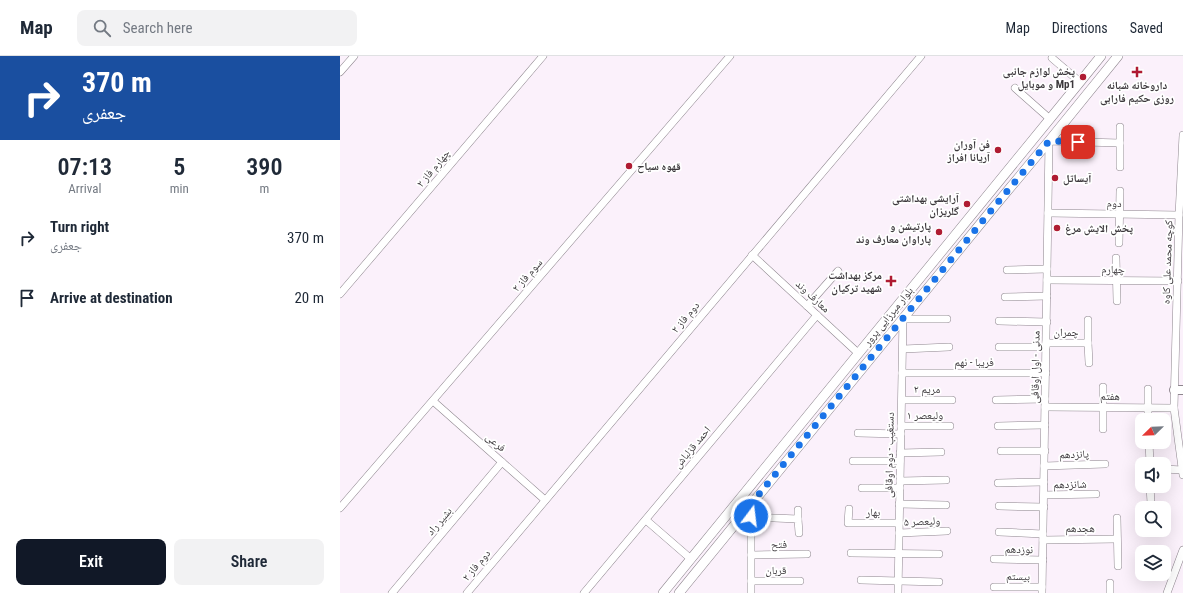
<!DOCTYPE html>
<html lang="en">
<head>
<meta charset="utf-8">
<style>
	:root { --surface:#fff; --page:#f2f2f3; --text:#1f2937; --muted:#747a83; --line:#e0e1e3; --accent:#111827 }
	body { margin:0; font-family:"Roboto Condensed","Noto Naskh Arabic",sans-serif; background:var(--page); color:var(--text); height:100vh; display:flex; flex-direction:column; font-size:15px; white-space:nowrap }
	* { box-sizing:border-box; margin:0 }
	p { font-size:13px; color:var(--muted) }
	.icon { flex:none; width:22px; height:22px; fill:none; stroke:currentColor; stroke-width:2; stroke-linecap:round; stroke-linejoin:round }
	.map { position:relative; flex:1; overflow:hidden }
	.details { display:flex; flex-direction:column; background:var(--surface); width:340px }
	.details>* { flex:none }
	.top-card { background:#1a4fa0; color:#fff; overflow:hidden }
	.needle { width:26px; rotate:247deg }
	.tools { position:absolute; left:795px; top:357px; display:grid; gap:8px }
	.tools a { display:grid; place-items:center; width:36px; height:36px; border-radius:8px; background:var(--surface); box-shadow:0 4px 16px #0002; font-size:20px }
	.pin { position:absolute; display:grid; place-items:center; width:34px; height:34px; color:#fff; margin:-17px; border-radius:8px; box-shadow:0 2px 6px #0006 }
	.me { position:absolute; width:44px; margin:-22px; rotate:15deg; stroke-linejoin:round; filter:drop-shadow(0 0 3px #0008) }
	.turn { display:flex; align-items:center; gap:14px; height:84px; padding:0 16px; font-size:18px }
	.turn .icon { width:52px; height:52px; stroke-width:2.5 }
	.turn b { display:block; font-size:28px; line-height:34px }
	.eta { display:flex; justify-content:space-evenly; align-items:center; height:68px; text-align:center }
	.eta b { font-size:24px; font-weight:600; line-height:28px }
	.action { display:flex; gap:8px; margin-top:auto; padding:8px 16px }
	.action a { flex:1; height:46px; border-radius:8px; background:var(--accent); color:#fff; font-size:16px; font-weight:600; line-height:46px; text-align:center }
	.action a+a { background:var(--page); color:var(--text) }
	ul { padding:0; list-style:none }
	li { display:flex; align-items:center; gap:12px; height:60px; padding:0 16px }
	li div { flex:1 }
	li b { display:block; font-size:15px }
	li em { font-style:normal }
	header { display:flex; align-items:center; gap:24px; box-sizing:border-box; height:56px; padding:0 20px; background:var(--surface); border-bottom:1px solid var(--line) }
	header strong { font-size:19px }
	nav { display:flex; gap:22px; margin-inline-start:auto; font-size:14px }
	.search { width:280px; height:36px; background:var(--page); display:flex; align-items:center; gap:10px; box-sizing:border-box; padding:0 14px; border-radius:8px; color:var(--muted); font-size:15px }
	main { display:flex; flex:1; min-height:0 }
	.map>svg:first-child { display:block }
	.lines { fill:none; stroke-linecap:round; stroke-linejoin:round }
	.minor-casing { stroke:#8e868e; stroke-width:8 }
	.tertiary-casing { stroke:#8e868e; stroke-width:10 }
	.secondary-casing { stroke:#8e868e; stroke-width:10 }
	.minor { stroke:#fff; stroke-width:7 }
	.tertiary { stroke:#fff; stroke-width:8 }
	.secondary { stroke:#fff; stroke-width:9 }
	.route { stroke:#1a73e8; stroke-width:7; stroke-dasharray:0 12.6 }
	.poi-dot { fill:#af1b32; stroke:#fff; stroke-width:1.5 }
	.labels { text-anchor:middle; stroke-width:3.5; stroke-linejoin:round; paint-order:stroke }
	.poi-label { font-size:11px; font-weight:bold; fill:#3c383c; stroke:#fff; text-anchor:end }
	.street-label { font-size:11px; fill:#3c383c; stroke:#fff }
</style>
</head>
<body>
<header>
<strong>Map</strong>
<div class="search"><svg class="icon" aria-label="search" viewBox="0 0 24 24"><circle cx="10" cy="10" r="6"/><path d="M15 15l6 6"/></svg>Search here</div>
<nav><a>Map</a><a>Directions</a><a>Saved</a></nav>
</header>
<main>
<section class="details">
<div class="top-card">
<div class="turn"><svg class="icon" aria-label="right" viewBox="0 0 24 24"><path d="M7 20v-9h11M14 6l5 5-5 5"/></svg><div><b>370 m</b>جعفری</div></div>
</div>
<div class="eta">
<div><b>07:13</b><p>Arrival</p></div>
<div><b>5</b><p>min</p></div>
<div><b>390</b><p>m</p></div>
</div>
<ul>
<li><svg class="icon" aria-label="right" viewBox="0 0 24 24"><path d="M7 20v-9h11M14 6l5 5-5 5"/></svg><div><b>Turn right</b><p>جعفری</p></div><em>370 m</em></li>
<li><svg class="icon" aria-label="arrive" viewBox="0 0 24 24"><path d="M6 21V4h12l-3 4 3 4H6"/></svg><div><b>Arrive at destination</b></div><em>20 m</em></li>
</ul>
<div class="action"><a>Exit</a><a>Share</a></div>
</section>
<div class="map">
<svg width="843" height="537" viewBox="0 0 843 537">
	<rect width="100%" height="100%" fill="#fbf1fb"/>
	<g class="lines">
		<g class="minor-casing">
			<g id="minor">
				<polyline points="712,2 740,26"/>
				<polyline points="0,16 14,0"/>
				<polyline points="675,32 710,63"/>
				<polyline points="843,79 839,159 834,352 843,419"/>
				<polyline points="780,111 780,71"/>
				<polyline points="708,157 839,159"/>
				<polyline points="779,187 780,135"/>
				<polyline points="412,199 518,297"/>
				<polyline points="776,202 777,245"/>
				<polyline points="667,214 707,213"/>
				<polyline points="707,224 838,225"/>
				<polyline points="0,238 203,0"/>
				<polyline points="665,241 707,240"/>
				<polyline points="467,250 498,215"/>
				<polyline points="563,263 607,263"/>
				<polyline points="659,265 707,266"/>
				<polyline points="706,287 748,287 749,307"/>
				<polyline points="748,287 748,264"/>
				<polyline points="659,291 706,291"/>
				<polyline points="563,293 609,291"/>
				<polyline points="562,317 706,317"/>
				<polyline points="808,333 808,364"/>
				<polyline points="562,344 612,344"/>
				<polyline points="656,344 705,343"/>
				<polyline points="93,345 205,444"/>
				<polyline points="705,351 834,352"/>
				<polyline points="561,370 610,370"/>
				<polyline points="658,370 705,369"/>
				<polyline points="763,373 763,331"/>
				<polyline points="518,377 561,378"/>
				<polyline points="809,386 810,408"/>
				<polyline points="661,395 705,395"/>
				<polyline points="560,397 601,396"/>
				<polyline points="513,405 560,405"/>
				<polyline points="704,410 765,408"/>
				<polyline points="824,413 842,414"/>
				<polyline points="560,425 606,424"/>
				<polyline points="658,427 704,426"/>
				<polyline points="810,430 811,447"/>
				<polyline points="522,432 560,432"/>
				<polyline points="704,439 756,438"/>
				<polyline points="411,448 411,537"/>
				<polyline points="559,448 606,449"/>
				<polyline points="659,450 704,451"/>
				<polyline points="0,452 390,0"/>
				<polyline points="509,453 508,467 559,467"/>
				<polyline points="411,461 458,463 459,477"/>
				<polyline points="777,462 778,510"/>
				<polyline points="458,463 458,454"/>
				<polyline points="306,464 351,503"/>
				<polyline points="659,476 703,478"/>
				<polyline points="559,477 607,475"/>
				<polyline points="703,484 777,483"/>
				<polyline points="511,497 599,498"/>
				<polyline points="411,499 467,498"/>
				<polyline points="654,503 703,504"/>
				<polyline points="521,524 599,526"/>
				<polyline points="411,525 460,525"/>
				<polyline points="654,531 702,531"/>
				<polyline points="52,537 162,406"/>
				<polyline points="127,537 581,0"/>
				<polyline points="244,537 477,259"/>
				<polyline points="558,537 563,261"/>
				<polyline points="702,537 709,85 780,87"/>
				<polyline points="770,537 770,527"/>
				<polyline points="827,537 843,494"/>
			</g>
		</g>
		<g class="tertiary-casing">
			<polyline id="tertiary" points="834,334 843,334"/>
		</g>
		<g class="secondary-casing">
			<g id="secondary">
				<polyline points="323,537 740,26 761,0"/>
				<polyline points="339,537 654,151 709,85 778,0"/>
			</g>
		</g>
		<use href="#minor" class="minor"/>
		<use href="#tertiary" class="tertiary"/>
		<use href="#secondary" class="secondary"/>
	</g>
	<g class="lines">
		<polyline class="route" points="411,460 411,448 654,151 709,85 738,86"/>
	</g>
	<g class="poi-dot">
		<path d="M795 10h4v4h4v4h-4v4h-4v-4h-4v-4h4z"/>
		<circle cx="743" cy="21" r="4"/>
		<circle cx="658" cy="94" r="4"/>
		<circle cx="289" cy="110" r="4"/>
		<circle cx="715" cy="122" r="4"/>
		<circle cx="627" cy="148" r="4"/>
		<circle cx="717" cy="172" r="4"/>
		<circle cx="599" cy="176" r="4"/>
		<path d="M549 219h4v4h4v4h-4v4h-4v-4h-4v-4h4z"/>
	</g>
	<g class="labels">
		<g class="poi-label">
			<text x="735" y="19">پخش لوازم جانبی<tspan x="735" dy="13">و موبایل Mp1</tspan></text>
			<text x="797" y="33" text-anchor="middle">داروخانه شبانه<tspan x="797" dy="13">روزی حکیم فارابی</tspan></text>
			<text x="650" y="92">فن آوران<tspan x="650" dy="13">آریانا افراز</tspan></text>
			<text x="297" y="114" text-anchor="start">قهوه سیاح</text>
			<text x="723" y="126" text-anchor="start">آیساتل</text>
			<text x="619" y="146">آرایشی بهداشتی<tspan x="619" dy="13">گلریزان</tspan></text>
			<text x="591" y="174">پارتیشن و<tspan x="591" dy="13">پاراوان معارف وند</tspan></text>
			<text x="725" y="176" text-anchor="start">پخش الایش مرغ</text>
			<text x="542" y="223">مرکز بهداشت<tspan x="542" dy="13">شهید ترکیان</tspan></text>
		</g>
		<g class="street-label">
			<text transform="translate(93 112) rotate(-50)" y="4">چهارم فاز ۲</text>
			<text transform="translate(774 147) rotate(1)" y="4">دوم</text>
			<text transform="translate(827 206) rotate(-88)" y="4">کوچه محمد علی کاوه</text>
			<text transform="translate(773 213) rotate(1)" y="4">چهارم</text>
			<text transform="translate(187 219) rotate(-49)" y="4">سوم فاز ۲</text>
			<text transform="translate(473 240) rotate(43)" y="4">معارف وند</text>
			<text transform="translate(548 260) rotate(-51)" y="4">بلوار میرزایی پرور</text>
			<text transform="translate(345 261) rotate(-50)" y="4">دوم فاز ۲</text>
			<text x="726" y="280">چمران</text>
			<text x="634" y="310">فریبا - نهم</text>
			<text transform="translate(695 311) rotate(-89)" y="4">مدنی - اول اوقافی</text>
			<text x="587" y="337">مریم ۲</text>
			<text transform="translate(770 340) rotate(1)" y="4">هفتم</text>
			<text x="585" y="363">ولیعصر ۱</text>
			<text transform="translate(156 386) rotate(41)" y="4">فرعی</text>
			<text transform="translate(352 391) rotate(-50)" y="4">احمد قزلباش</text>
			<text transform="translate(734 398) rotate(-2)" y="4">پانزدهم</text>
			<text transform="translate(549 399) rotate(-89)" y="4">دستغیب - دوم اوقافی</text>
			<text transform="translate(730 428) rotate(-1)" y="4">شانزدهم</text>
			<text transform="translate(533 456) rotate(-1)" y="4">بهار</text>
			<text transform="translate(99 465) rotate(-50)" y="4">بشیر راد</text>
			<text transform="translate(582 465) rotate(-2)" y="4">ولیعصر ۵</text>
			<text x="740" y="476">هجدهم</text>
			<text transform="translate(439 488) rotate(-1)" y="4">فتح</text>
			<text transform="translate(679 493) rotate(1)" y="4">نوزدهم</text>
			<text transform="translate(136 509) rotate(-50)" y="4">دوم فاز ۲</text>
			<text x="436" y="518">قربان</text>
			<text transform="translate(678 520) rotate(1)" y="4">بیستم</text>
		</g>
	</g>
</svg>
<div class="tools">
<a><svg class="needle" viewBox="-14 -14 28 28"><path d="M0-13l5 13h-10z" fill="#e53935"/><path d="M0 13l5-13h-10z" fill="#747a83"/></svg></a>
<a><svg class="icon" aria-label="sound" viewBox="0 0 24 24"><path d="M4 9h4l5-4v14l-5-4H4zM17 9q2 3 0 6"/></svg></a>
<a><svg class="icon" aria-label="search" viewBox="0 0 24 24"><circle cx="10" cy="10" r="6"/><path d="M15 15l6 6"/></svg></a>
<a><svg class="icon" aria-label="layers" viewBox="0 0 24 24"><path d="M12 4l9 5-9 5-9-5zM3 14l9 5 9-5"/></svg></a>
</div>
<div class="pin" style="left:738px;top:86px;background:#d93025"><svg class="icon" aria-label="arrive" viewBox="0 0 24 24"><path d="M6 21V4h12l-3 4 3 4H6"/></svg></div>
<svg class="me" style="left:411px;top:460px" viewBox="-20 -20 40 40"><circle r="17" fill="#1a73e8" stroke="#fff" stroke-width="3"/><path d="M0-11L8 9 0 5-8 9z" fill="#fff"/></svg>
</div>
</main>
</body>
</html>
